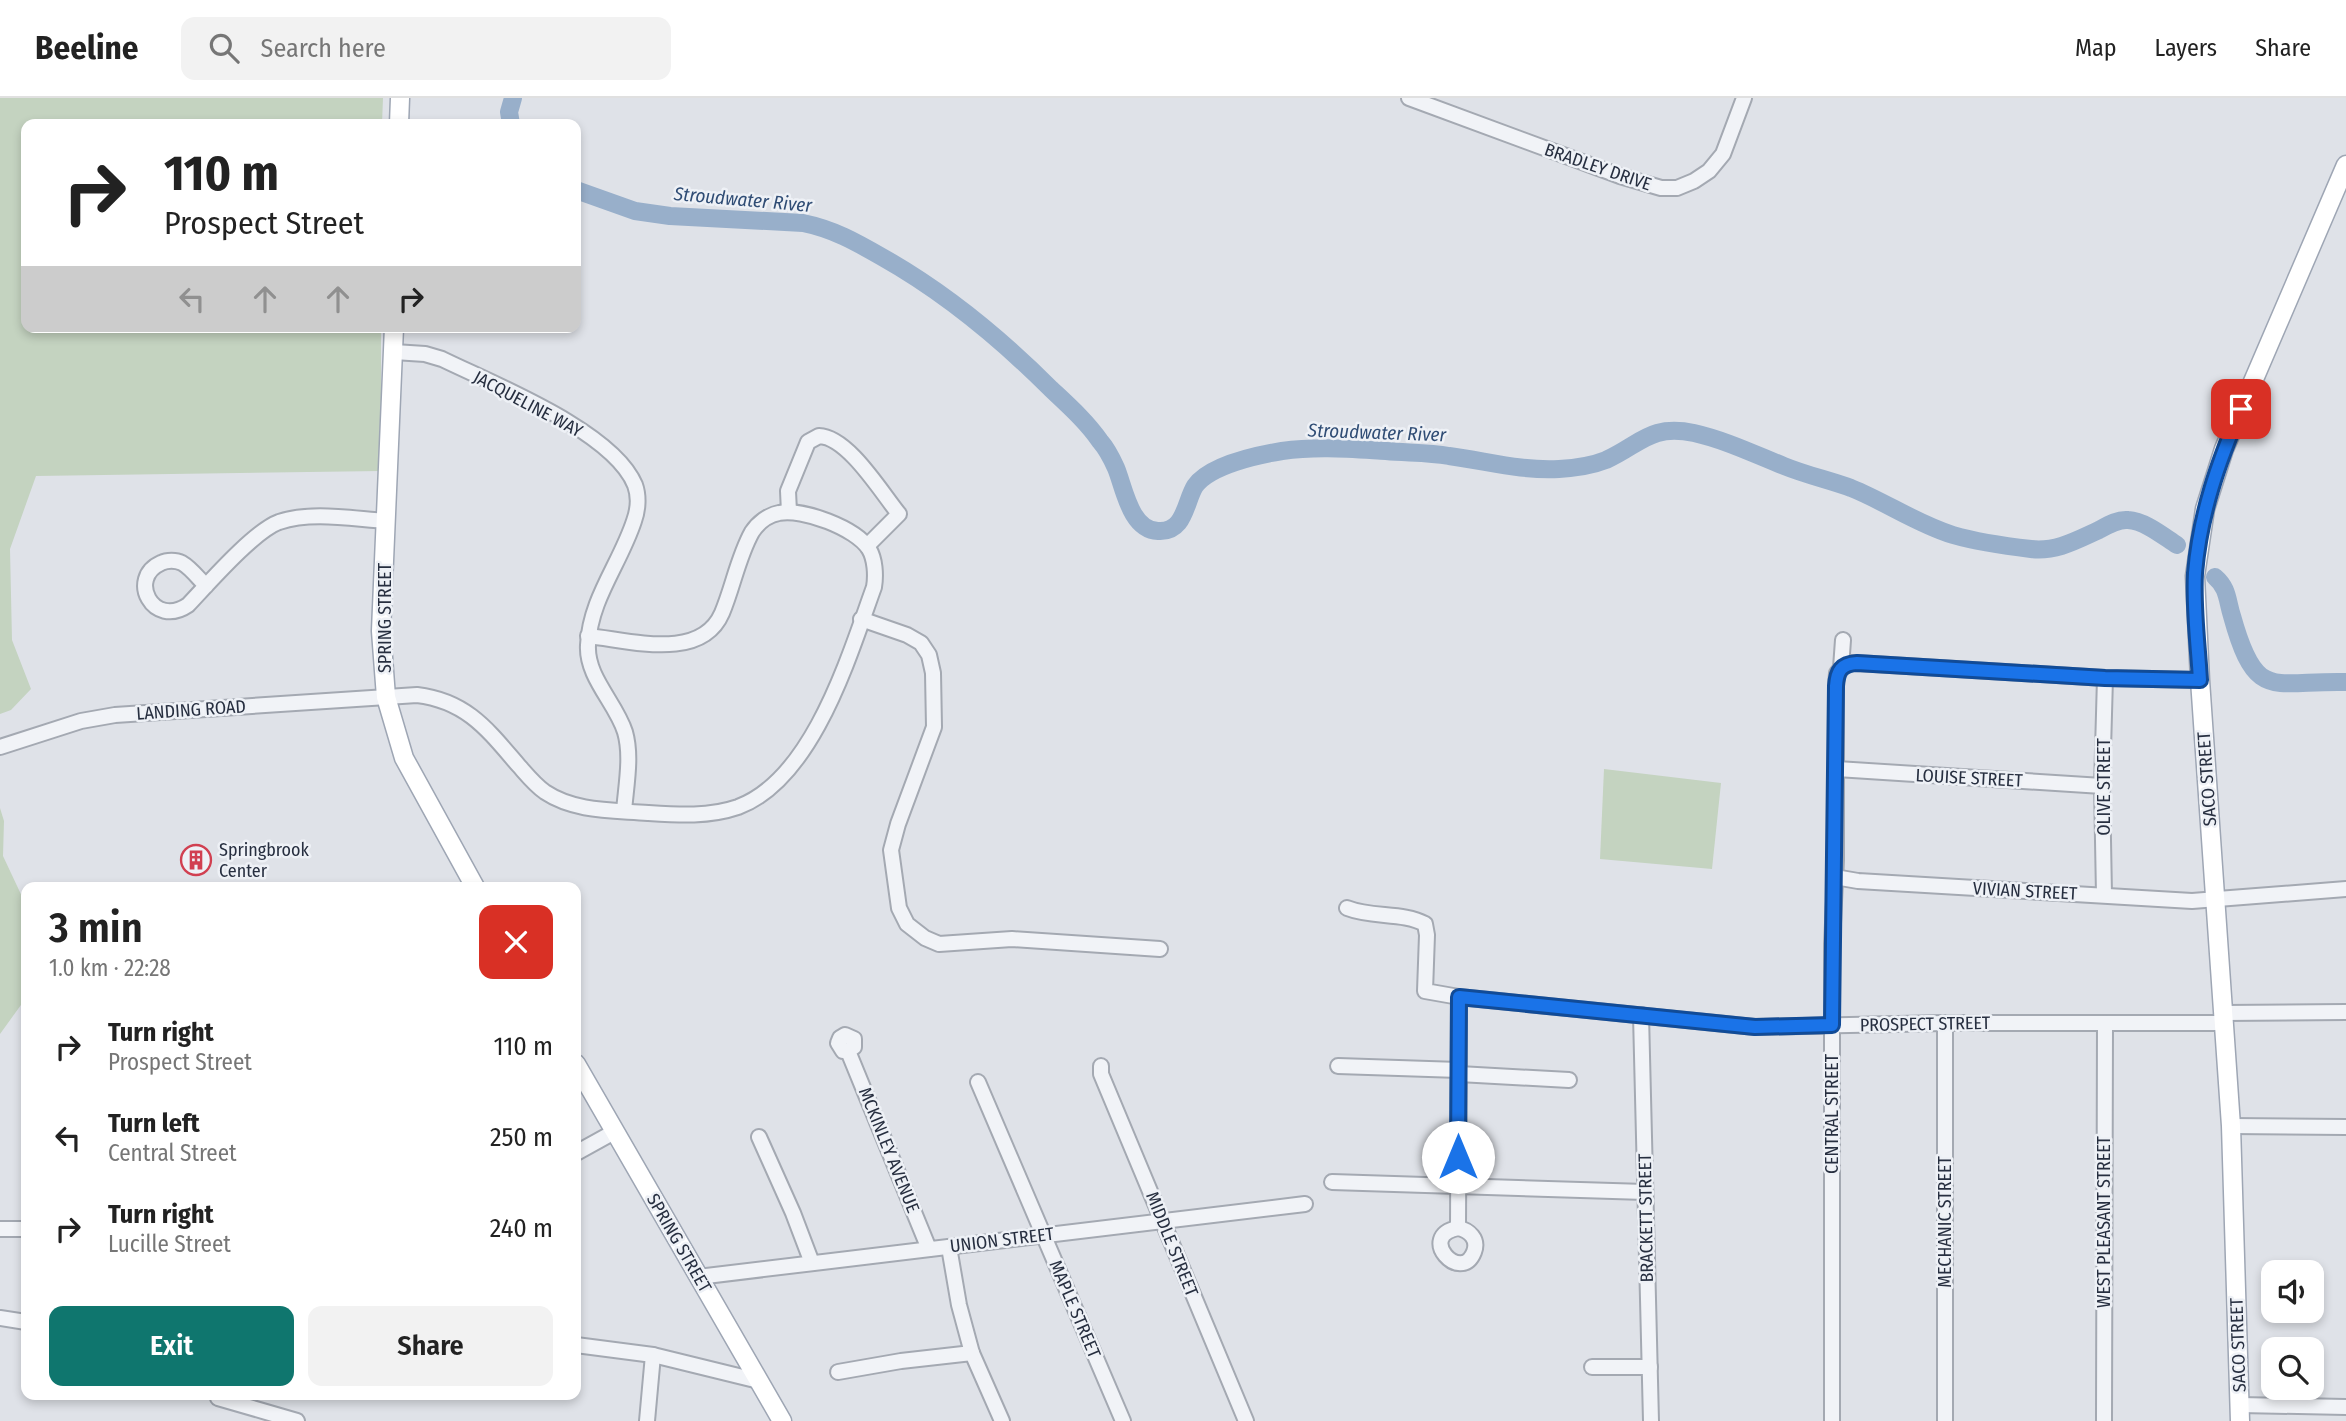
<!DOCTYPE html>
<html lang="en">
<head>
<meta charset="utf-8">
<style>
	:root { --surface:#fff; --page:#f2f2f2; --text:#222; --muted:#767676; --line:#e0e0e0; --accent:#0f766e }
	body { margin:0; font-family:"Fira Sans Condensed",sans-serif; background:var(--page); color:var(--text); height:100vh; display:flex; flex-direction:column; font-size:26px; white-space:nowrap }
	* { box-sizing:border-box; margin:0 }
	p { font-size:23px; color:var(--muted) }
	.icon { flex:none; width:38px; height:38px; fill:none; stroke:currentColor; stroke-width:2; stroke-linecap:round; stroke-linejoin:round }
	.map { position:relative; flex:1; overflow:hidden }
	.panel { position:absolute; left:21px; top:784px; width:560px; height:518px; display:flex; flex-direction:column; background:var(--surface); border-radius:14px; box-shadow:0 4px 10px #0003 }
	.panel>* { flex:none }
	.hud { position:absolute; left:21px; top:21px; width:560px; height:214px; border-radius:14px; box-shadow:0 4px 10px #0003; background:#fff; color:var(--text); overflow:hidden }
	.fabs { position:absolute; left:2261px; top:1162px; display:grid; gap:14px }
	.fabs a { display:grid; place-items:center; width:63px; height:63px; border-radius:14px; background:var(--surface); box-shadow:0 4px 10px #0003; font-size:35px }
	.pin { position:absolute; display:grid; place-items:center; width:60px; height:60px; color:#fff; margin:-30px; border-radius:14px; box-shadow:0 4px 10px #0006 }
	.me { position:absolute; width:77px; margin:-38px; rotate:0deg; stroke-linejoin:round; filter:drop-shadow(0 0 5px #0008) }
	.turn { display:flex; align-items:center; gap:24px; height:147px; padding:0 28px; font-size:32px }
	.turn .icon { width:91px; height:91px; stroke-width:2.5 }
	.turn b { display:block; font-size:49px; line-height:60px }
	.lanes { display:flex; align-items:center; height:66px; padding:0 28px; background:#0003; justify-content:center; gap:35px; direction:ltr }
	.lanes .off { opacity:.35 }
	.round { display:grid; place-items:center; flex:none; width:74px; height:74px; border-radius:14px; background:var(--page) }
	.summary { display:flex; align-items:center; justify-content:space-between; height:119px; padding:0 28px }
	h1 { font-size:42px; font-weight:600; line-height:52px }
	.button { display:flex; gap:14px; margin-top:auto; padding:14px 28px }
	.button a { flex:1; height:80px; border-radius:14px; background:var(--accent); color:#fff; font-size:28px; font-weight:600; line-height:80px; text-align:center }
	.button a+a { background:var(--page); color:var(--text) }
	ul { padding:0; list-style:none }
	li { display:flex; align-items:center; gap:21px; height:91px; padding:0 28px }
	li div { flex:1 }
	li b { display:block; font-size:26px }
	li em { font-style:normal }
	header { display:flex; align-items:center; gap:42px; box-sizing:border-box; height:98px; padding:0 35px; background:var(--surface); border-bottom:2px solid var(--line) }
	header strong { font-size:33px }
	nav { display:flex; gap:38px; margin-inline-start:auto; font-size:24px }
	.search { width:490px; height:63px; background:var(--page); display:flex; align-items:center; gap:18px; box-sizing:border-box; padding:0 24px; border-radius:14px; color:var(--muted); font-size:26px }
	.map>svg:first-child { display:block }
	.green { fill:#c4d3c0 }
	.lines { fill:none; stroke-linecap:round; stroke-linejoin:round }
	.river { stroke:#98afca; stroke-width:18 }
	.minor-casing { stroke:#a4a9b2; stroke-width:18 }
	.major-casing { stroke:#9ea6b4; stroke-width:21 }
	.minor { stroke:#f1f3f7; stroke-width:14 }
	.major { stroke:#fff; stroke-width:18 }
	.route-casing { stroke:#114b97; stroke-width:18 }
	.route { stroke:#1a73e8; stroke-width:12 }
	.labels { text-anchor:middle; stroke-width:5; stroke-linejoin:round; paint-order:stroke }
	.street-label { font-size:18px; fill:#272f40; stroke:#eef1f6 }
	.poi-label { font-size:18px; fill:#272f40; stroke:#eef1f6; text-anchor:start }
	.water-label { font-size:19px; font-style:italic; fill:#304d75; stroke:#eef1f6 }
</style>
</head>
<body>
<header>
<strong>Beeline</strong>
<div class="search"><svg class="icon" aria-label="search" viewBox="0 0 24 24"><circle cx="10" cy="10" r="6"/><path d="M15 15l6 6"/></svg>Search here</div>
<nav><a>Map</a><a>Layers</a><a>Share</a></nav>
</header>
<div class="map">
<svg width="2346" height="1323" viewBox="0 0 2346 1323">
	<rect width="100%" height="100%" fill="#dfe2e8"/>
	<g class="green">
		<polygon points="0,0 383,0 382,26 26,26 26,229 381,229 381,373 36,378 10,451 12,542 31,591 11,612 0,616"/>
		<polygon points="1604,671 1721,685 1712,771 1600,761"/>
		<polygon points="0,710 4,723 3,758 26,807 26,900 0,936"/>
	</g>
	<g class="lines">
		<g class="river">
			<polyline points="511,26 509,14 513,0"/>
			<path d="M 576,92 L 635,113 L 670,118 L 803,125 C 833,131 856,144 882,159 C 946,195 1000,240 1051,291 C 1068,307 1086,323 1100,343 C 1107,351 1112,361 1116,370 C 1124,389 1130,432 1158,433 C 1185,435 1185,404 1195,388 C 1210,367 1258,357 1282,353 C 1317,348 1351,351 1386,353 C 1407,355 1428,354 1449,358 C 1487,363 1521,373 1559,371 C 1575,370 1591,368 1606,362 C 1641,346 1650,326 1694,335 C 1725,342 1754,356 1784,368 C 1806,377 1829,382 1851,390 C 1886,404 1917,426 1953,437 C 1977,444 2005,448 2031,451 C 2056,454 2077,442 2099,432 C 2108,427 2118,421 2128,422 C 2145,423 2163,438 2177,447"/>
			<path d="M 2215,479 C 2228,490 2227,502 2232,518 C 2256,605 2272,582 2346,584"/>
		</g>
		<g class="minor-casing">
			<g id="minor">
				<polyline points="1409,0 1620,78 1661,90 1677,90 1694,83 1709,73 1723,56 1744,0"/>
				<path d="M 394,254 L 425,256 L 442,261 C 493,286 613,333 635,387 C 639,398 638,412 634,423 C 620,466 590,501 588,547 C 586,579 616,605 625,634 C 632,658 626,688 624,713"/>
				<path d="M 789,414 L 788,393 L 808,344 L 819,338 C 848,339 881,394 899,416 L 867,448"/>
				<path d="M 206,488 C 199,481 191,470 182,465 C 176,462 167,462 161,465 C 127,480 153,531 188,507 C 208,486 254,433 279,424 C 312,413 353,421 387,423"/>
				<polyline points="861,521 907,537 921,545 929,557 933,575 934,629 898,726 891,752 899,810 907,826 925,840 939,846 1012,841 1160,851"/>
				<polyline points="1841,570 1849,565 1857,565 2105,580 2200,582"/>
				<path d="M 0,649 L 81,623 L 115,617 L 417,597 C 467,603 488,632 519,668 C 527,677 535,687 545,694 C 575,714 613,712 648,715 C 679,717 709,719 738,709 C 813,681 849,558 874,489 C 876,477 875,461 869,451 C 856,430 802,410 779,415 C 768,417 758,425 752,434 C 738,459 733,489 722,515 C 701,564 629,542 588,538"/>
				<polyline points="1837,671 2102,688"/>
				<polyline points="1835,779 1858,783 2192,803 2346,791"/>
				<polyline points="2104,797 2102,688 2105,580"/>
				<path d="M 1347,810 C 1372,820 1403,814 1425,826 L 1427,837 L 1425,893 L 1459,899 L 1755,929 L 1945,925 L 2224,925"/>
				<polyline points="2224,915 2346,914"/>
				<polyline points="1641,917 1651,1323"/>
				<polyline points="1945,925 1945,1323"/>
				<polyline points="848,953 843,953 838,945 840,940 845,937 854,941 854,949 848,953 929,1151"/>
				<polyline points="1101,968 1101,976 1246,1323"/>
				<polyline points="1338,968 1459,972"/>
				<polyline points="1459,976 1569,982"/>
				<polyline points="978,984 1123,1323"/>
				<polyline points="2231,1028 2346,1029"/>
				<polyline points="759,1039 793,1115 812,1165"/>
				<polyline points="576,1055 614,1034"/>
				<polyline points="1332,1084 1645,1094"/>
				<path d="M 1458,1130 C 1469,1132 1479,1141 1474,1154 C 1461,1187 1416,1138 1458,1130 L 1459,899"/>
				<polyline points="0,1131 26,1131"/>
				<polyline points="949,1149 959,1207 972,1255 1002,1323"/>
				<polyline points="698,1179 1305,1106"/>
				<polyline points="0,1220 26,1224"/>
				<polyline points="576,1247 653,1257 759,1283"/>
				<polyline points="1592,1269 1650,1269"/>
				<polyline points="838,1274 901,1263 972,1255"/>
				<polyline points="219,1297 218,1300 297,1323"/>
				<polyline points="2240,1307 2346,1309"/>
				<polyline points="647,1323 653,1257"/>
				<polyline points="1832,1323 1832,846 1836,762 1836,588 1837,575 1841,570 1843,542"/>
				<polyline points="2104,1323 2105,926"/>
			</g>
		</g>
		<g class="major-casing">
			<g id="major">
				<polyline points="399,26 400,0"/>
				<polyline points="394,229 381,533 386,599 404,660 475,789"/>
				<polyline points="576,966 782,1323"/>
				<polyline points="2240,1323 2231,1028 2200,582 2195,478 2205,411 2224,351 2346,67"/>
			</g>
		</g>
		<use href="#minor" class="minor"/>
		<use href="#major" class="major"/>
	</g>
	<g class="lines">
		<g class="route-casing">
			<path id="route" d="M 1458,1059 L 1459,899 L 1755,929 L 1832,927 L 1836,588 C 1837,573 1841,566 1857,565 L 2105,580 L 2200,582 C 2198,547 2193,510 2195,475 C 2200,416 2218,365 2241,311"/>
		</g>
		<use href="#route" class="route"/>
	</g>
	<defs>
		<g id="building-ring" transform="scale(1.575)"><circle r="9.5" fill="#eef1f6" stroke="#d14051" stroke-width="1.5"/><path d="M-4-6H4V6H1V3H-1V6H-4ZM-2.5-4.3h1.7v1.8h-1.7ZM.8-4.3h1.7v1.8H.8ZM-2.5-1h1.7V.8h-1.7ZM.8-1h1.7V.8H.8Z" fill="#d14051"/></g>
	</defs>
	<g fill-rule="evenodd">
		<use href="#building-ring" x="196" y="762"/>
	</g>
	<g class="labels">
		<g class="street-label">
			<text transform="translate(1598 69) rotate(19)" y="6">BRADLEY DRIVE</text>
			<text transform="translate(528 306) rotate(28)" y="6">JACQUELINE WAY</text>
			<text transform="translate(385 520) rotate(-90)" y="6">SPRING STREET</text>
			<text transform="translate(191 612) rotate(-4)" y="6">LANDING ROAD</text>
			<text transform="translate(1969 680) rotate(3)" y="6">LOUISE STREET</text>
			<text transform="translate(2207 681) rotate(-94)" y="6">SACO STREET</text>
			<text transform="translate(2104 689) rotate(-90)" y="6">OLIVE STREET</text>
			<text transform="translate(2025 793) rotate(3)" y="6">VIVIAN STREET</text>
			<text transform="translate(1925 926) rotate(-1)" y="6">PROSPECT STREET</text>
			<text transform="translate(1832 1016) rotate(-90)" y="6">CENTRAL STREET</text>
			<text transform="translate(889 1052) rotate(68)" y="6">MCKINLEY AVENUE</text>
			<text transform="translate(1646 1120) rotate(-91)" y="6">BRACKETT STREET</text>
			<text transform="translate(1945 1124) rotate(-90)" y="6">MECHANIC STREET</text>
			<text transform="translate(2104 1124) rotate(-90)" y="6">WEST PLEASANT STREET</text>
			<text transform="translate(1002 1142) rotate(-7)" y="6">UNION STREET</text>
			<text transform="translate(679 1145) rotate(60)" y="6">SPRING STREET</text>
			<text transform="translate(1172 1146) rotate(68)" y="6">MIDDLE STREET</text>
			<text transform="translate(1075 1211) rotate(67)" y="6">MAPLE STREET</text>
			<text transform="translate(2238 1247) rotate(-92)" y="6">SACO STREET</text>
		</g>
		<g class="poi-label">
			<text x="219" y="758">Springbrook<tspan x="219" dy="21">Center</tspan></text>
		</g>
		<g class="water-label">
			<text transform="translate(743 101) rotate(5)" y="7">Stroudwater River</text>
			<text transform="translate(1377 334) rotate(2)" y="7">Stroudwater River</text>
		</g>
	</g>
</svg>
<div class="fabs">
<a><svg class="icon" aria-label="sound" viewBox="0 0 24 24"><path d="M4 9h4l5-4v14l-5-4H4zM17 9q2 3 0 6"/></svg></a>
<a><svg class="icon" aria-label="search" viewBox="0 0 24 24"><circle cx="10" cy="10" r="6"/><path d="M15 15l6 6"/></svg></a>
</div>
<div class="pin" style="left:2241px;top:311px;background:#d93025"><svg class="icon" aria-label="arrive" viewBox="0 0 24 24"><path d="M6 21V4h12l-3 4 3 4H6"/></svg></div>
<svg class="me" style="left:1458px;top:1059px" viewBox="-20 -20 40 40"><circle r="19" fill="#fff"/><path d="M0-13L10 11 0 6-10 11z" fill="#1a73e8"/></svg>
<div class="hud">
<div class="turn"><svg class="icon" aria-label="right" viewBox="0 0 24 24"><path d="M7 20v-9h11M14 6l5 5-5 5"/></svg><div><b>110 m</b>Prospect Street</div></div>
<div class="lanes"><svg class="icon off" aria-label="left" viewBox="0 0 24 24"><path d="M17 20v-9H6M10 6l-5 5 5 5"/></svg><svg class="icon off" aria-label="ahead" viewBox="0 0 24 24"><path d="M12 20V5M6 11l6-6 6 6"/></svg><svg class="icon off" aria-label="ahead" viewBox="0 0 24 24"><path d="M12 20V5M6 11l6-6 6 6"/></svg><svg class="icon" aria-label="right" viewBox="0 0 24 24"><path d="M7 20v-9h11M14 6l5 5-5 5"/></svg></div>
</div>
<section class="panel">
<div class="summary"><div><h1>3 min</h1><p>1.0 km · 22:28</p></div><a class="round" style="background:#d93025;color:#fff"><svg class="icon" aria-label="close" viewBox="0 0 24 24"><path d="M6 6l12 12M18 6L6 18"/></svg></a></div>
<ul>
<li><svg class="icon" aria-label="right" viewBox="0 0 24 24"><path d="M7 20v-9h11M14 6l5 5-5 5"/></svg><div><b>Turn right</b><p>Prospect Street</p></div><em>110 m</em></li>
<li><svg class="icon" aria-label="left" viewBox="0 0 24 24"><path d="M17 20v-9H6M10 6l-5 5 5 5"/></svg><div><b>Turn left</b><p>Central Street</p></div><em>250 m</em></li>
<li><svg class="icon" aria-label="right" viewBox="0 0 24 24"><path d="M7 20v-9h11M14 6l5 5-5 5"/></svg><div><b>Turn right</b><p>Lucille Street</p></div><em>240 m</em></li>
</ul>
<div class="button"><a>Exit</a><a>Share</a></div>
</section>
</div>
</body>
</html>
